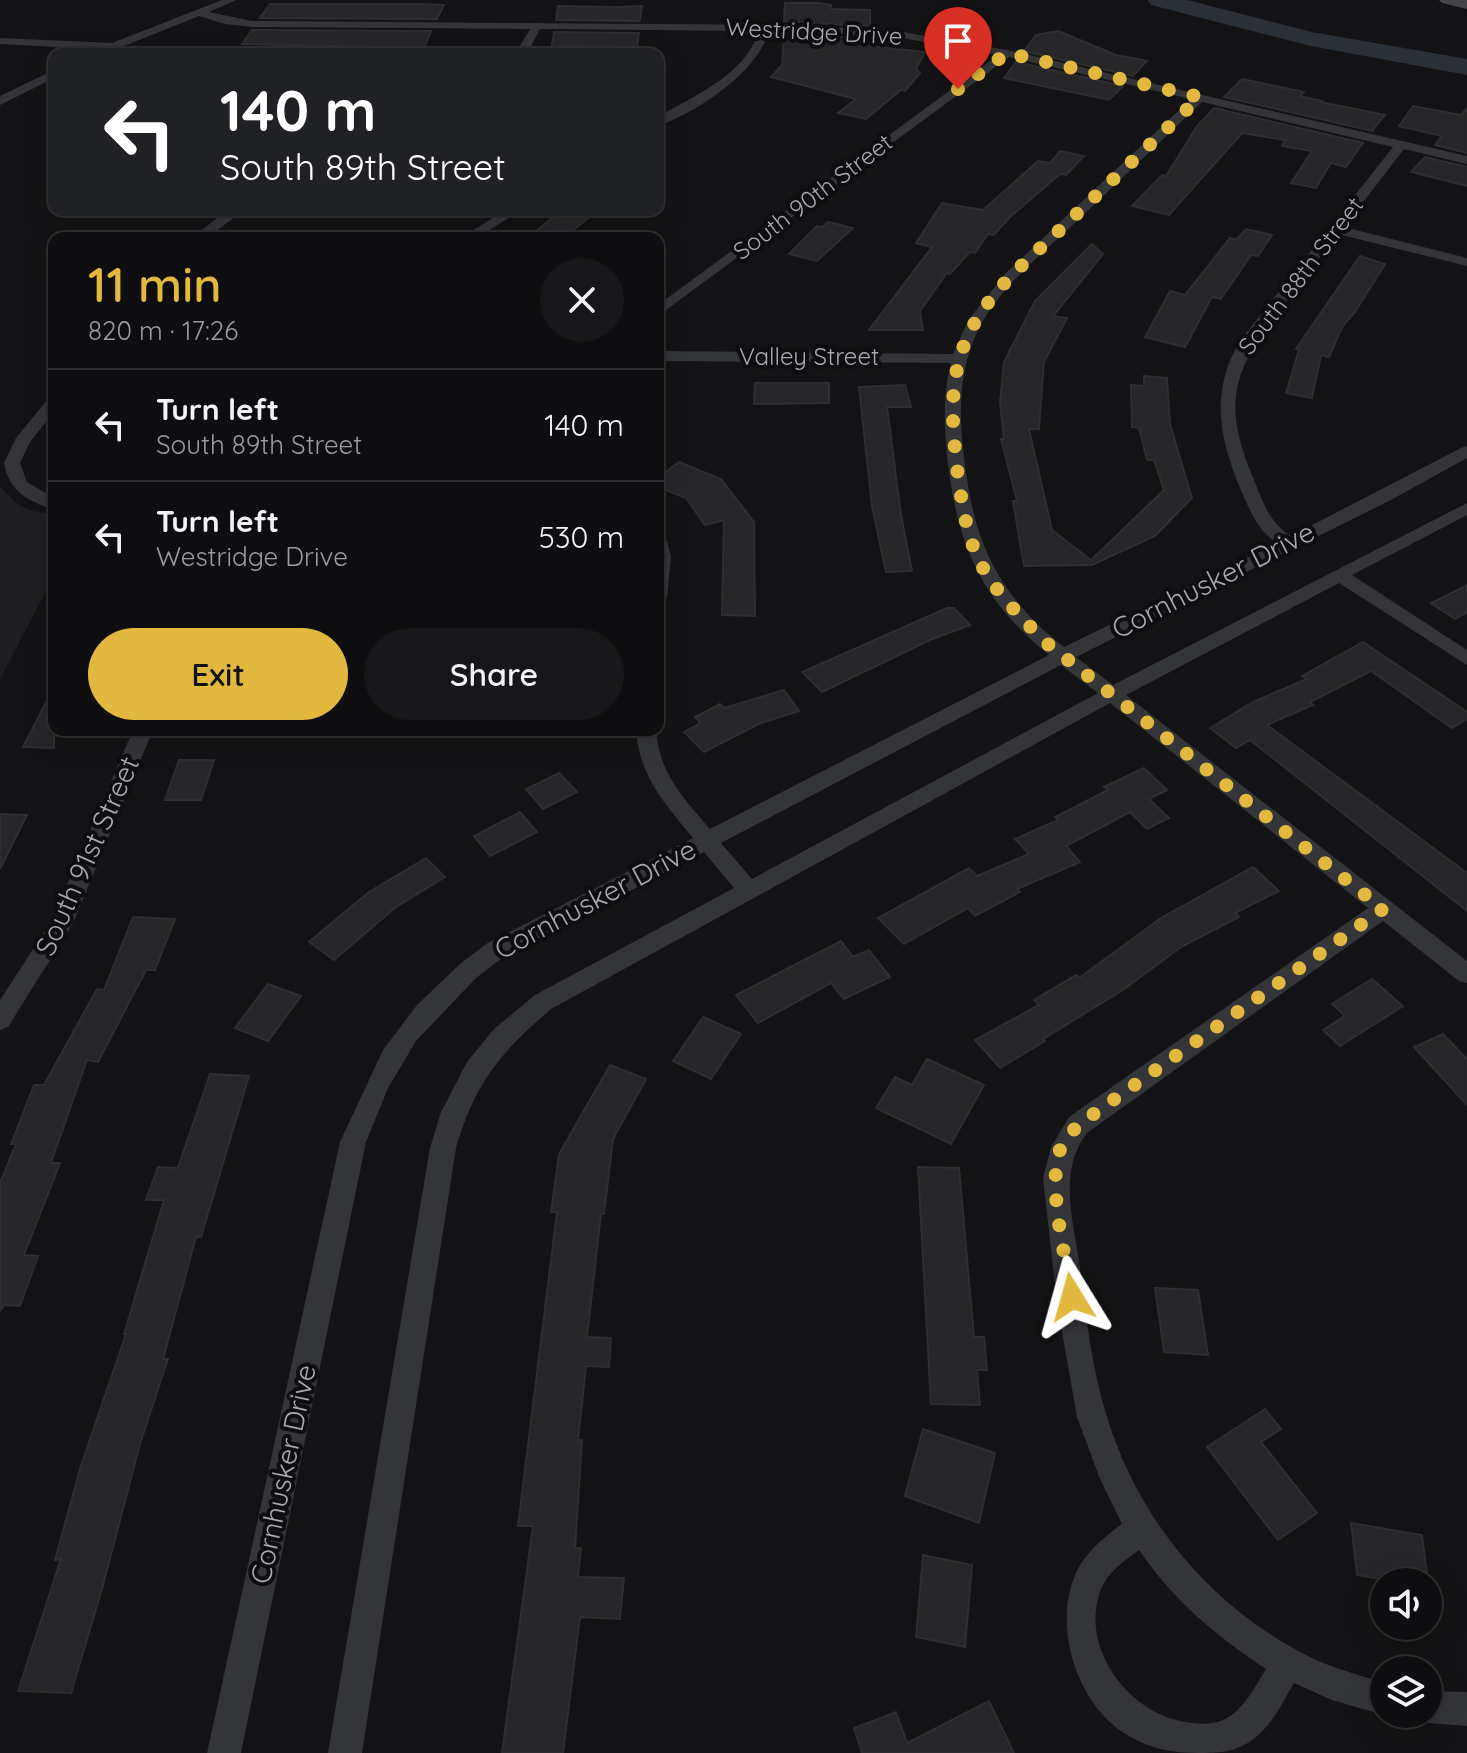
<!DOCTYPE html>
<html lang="en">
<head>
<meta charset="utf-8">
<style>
	:root { --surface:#0e0e10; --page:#171719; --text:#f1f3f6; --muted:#9b9c9f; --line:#2e2e30; --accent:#e2b93e }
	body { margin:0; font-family:Quicksand,sans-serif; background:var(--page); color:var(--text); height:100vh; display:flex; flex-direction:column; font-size:30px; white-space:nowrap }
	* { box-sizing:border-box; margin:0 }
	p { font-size:26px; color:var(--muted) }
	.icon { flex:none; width:44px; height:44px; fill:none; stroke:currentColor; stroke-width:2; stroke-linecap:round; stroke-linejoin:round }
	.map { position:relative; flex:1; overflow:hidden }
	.drawer { position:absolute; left:48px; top:232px; width:616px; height:504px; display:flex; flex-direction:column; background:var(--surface); border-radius:16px; box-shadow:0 8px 32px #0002,0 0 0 2px var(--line) }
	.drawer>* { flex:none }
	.top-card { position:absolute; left:48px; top:48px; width:616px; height:168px; border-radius:16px; box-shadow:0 8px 32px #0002,0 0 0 2px var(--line); background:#202124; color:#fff; overflow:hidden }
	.tools { position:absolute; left:1370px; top:1568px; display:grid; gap:16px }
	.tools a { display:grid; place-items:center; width:72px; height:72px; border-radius:50%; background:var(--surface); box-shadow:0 8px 32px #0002,0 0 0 2px var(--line); font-size:40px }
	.pin { position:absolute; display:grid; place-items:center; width:68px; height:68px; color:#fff; margin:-82px -34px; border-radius:50% 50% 50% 0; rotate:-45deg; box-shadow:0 0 8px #0007 }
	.pin .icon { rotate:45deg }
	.me { position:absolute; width:88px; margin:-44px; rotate:352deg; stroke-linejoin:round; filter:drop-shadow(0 0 6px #0008) }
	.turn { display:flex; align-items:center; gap:28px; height:168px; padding:0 40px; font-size:36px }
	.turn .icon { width:104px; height:104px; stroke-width:2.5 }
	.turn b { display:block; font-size:56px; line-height:68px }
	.round { display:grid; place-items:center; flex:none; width:84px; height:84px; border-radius:42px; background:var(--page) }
	.overview { display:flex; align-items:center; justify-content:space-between; height:136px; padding:0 40px }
	h1 { font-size:48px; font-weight:600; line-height:60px; color:var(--accent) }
	.primary-button { display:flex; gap:16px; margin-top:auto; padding:16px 40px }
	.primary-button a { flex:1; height:92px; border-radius:48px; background:var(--accent); color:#111; font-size:32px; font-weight:600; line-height:92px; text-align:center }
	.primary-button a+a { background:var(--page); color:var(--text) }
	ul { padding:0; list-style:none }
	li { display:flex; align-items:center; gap:24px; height:112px; padding:0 40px; border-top:2px solid var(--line) }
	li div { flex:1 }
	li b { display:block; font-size:30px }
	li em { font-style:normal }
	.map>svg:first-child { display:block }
	.built { fill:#1f1f22 }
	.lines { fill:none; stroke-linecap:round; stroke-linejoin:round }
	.river { fill:#2b3037; fill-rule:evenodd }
	.building { fill:#262629; stroke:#2e2d30; stroke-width:2 }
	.street { fill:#343539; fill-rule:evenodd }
	.secondary { fill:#434449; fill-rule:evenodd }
	.route { stroke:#e2b93e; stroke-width:14; stroke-dasharray:0 25.2 }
	.labels { text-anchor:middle; stroke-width:8; stroke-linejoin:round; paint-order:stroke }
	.far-street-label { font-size:24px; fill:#a6a9b4; stroke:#0e0e10 }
	.street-label { font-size:28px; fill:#a6a9b4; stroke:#0e0e10 }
</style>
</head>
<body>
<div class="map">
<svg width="1467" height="1753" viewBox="0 0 1467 1753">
	<rect width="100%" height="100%" fill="#131315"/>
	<polygon class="built" points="0,486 16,503 29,510 54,515 54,576 0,679"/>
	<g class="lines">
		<polygon class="river" points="1147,0 1187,0 1312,32 1467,59 1467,75 1311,46 1151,5"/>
	</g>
	<g class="building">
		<polygon points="785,3 819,3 831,5 831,9 870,10 870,26 784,22"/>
		<polygon points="270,4 420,4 444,5 437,19 260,18"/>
		<polygon points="558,6 618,7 642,6 640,21 556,20"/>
		<polygon points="252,30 431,31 424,48 242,44"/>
		<polygon points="1058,31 1116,55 1147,61 1133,76 1024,51 1036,35"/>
		<polygon points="554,32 639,33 637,47 552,46"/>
		<polygon points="784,35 870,38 870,46 925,52 916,69 920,73 905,91 901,90 866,119 838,113 856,99 771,77 782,65"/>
		<polygon points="1016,62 1123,86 1109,100 1004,78"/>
		<polygon points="1242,79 1304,92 1300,96 1322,101 1320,102 1385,115 1372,131 1224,97"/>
		<polygon points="1413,106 1461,115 1467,108 1467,153 1435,145 1442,136 1399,126"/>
		<polygon points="1214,108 1363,143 1346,167 1331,163 1316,188 1291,183 1312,151 1282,146 1285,140 1242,133 1169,215 1132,206 1162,175 1166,176 1197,126"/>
		<polygon points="1060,151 1084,156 1066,175 1060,174 1010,217 994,235 988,234 975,253 970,252 950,274 947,273 920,311 923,330 869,330 932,247 916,243 942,203 983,210 1038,161 1050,163"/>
		<polygon points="1425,157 1467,167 1467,186 1411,172"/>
		<polygon points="560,211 588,218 564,238 528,238"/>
		<polygon points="828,222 853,228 817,261 789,254 817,226 822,227"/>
		<polygon points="1246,229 1272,235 1258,256 1251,255 1221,299 1212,297 1185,347 1145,337 1170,291 1185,295 1230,238 1237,239"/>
		<polygon points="1092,244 1103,254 1053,316 1067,318 1044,362 1039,429 1029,429 1052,530 1091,560 1164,490 1154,460 1147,460 1139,428 1132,427 1131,385 1144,386 1144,376 1167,378 1170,424 1192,498 1155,536 1092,565 1024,566 1013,501 1017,501 1001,439 1004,439 1000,402 1004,362 1035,301"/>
		<polygon points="1360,256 1385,264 1355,312 1342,327 1329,357 1321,355 1312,398 1286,393 1299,350 1296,349"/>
		<polygon points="755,383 829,383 829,403 754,404"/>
		<polygon points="905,385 911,407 887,407 901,515 912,571 886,572 872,506 859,387"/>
		<polygon points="679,462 721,479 754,522 755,616 722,615 724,520 705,525 686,498 658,487 658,478"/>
		<polygon points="1467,585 1467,612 1455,619 1431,603"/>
		<polygon points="947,608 954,608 970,625 930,640 822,692 802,672"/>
		<polygon points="1363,642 1467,712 1467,719 1452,728 1371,671 1310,702 1313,705 1267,725 1467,873 1467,911 1250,740 1236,748 1210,728 1255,701 1307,679 1302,676"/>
		<polygon points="54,687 54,748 23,747"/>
		<polygon points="784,690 799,711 761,723 704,752 684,732 701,723 695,717 720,704 724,708"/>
		<polygon points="179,760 214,760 201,800 165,800"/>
		<polygon points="1144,768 1167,790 1149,799 1169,818 1147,829 1130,812 1066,846 1080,862 1017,889 1020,892 975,916 968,908 904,944 878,918 969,868 977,876 1029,854 1015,839 1058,820 1055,817 1108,790 1104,787"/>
		<polygon points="559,773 577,792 543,809 526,789"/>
		<polygon points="520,812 537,832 490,856 474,836"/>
		<polygon points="0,814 27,815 0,869"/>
		<polygon points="426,858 445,877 396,907 334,960 309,942 369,892"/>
		<polygon points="1253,867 1279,891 1235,913 1239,917 1181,947 1123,990 1043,1039 1045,1041 1000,1068 975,1040 1039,1005 1034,1000 1076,975 1079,978 1161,918"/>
		<polygon points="133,917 175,919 155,970 146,970 98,1062 87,1060 51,1163 60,1163 24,1255 38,1256 20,1306 4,1305 0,1311 0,1183 16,1144 11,1144 34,1085 44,1085 97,989 104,990"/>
		<polygon points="841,941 853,957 869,950 890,977 844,999 831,983 758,1023 736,995"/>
		<polygon points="1372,979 1403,1006 1340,1046 1323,1030 1345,1016 1332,1004"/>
		<polygon points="268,984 301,996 268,1041 235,1028"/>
		<polygon points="703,1017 741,1034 711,1079 673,1061"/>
		<polygon points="1443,1034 1467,1059 1467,1105 1414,1047"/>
		<polygon points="927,1059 984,1085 951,1144 876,1108 895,1077 912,1085"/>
		<polygon points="610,1065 646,1079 613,1139 604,1214 601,1214 587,1337 611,1338 609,1367 586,1366 578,1440 582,1440 575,1548 581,1548 578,1577 624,1578 620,1619 580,1617 563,1753 502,1753 533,1526 518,1526 557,1212 551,1212 559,1154"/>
		<polygon points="210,1074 249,1076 201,1237 196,1237 163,1359 168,1359 140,1444 102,1589 71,1693 18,1691 61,1559 55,1560 80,1469 126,1334 124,1334 164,1200 146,1200 158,1167 178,1168"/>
		<polygon points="918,1167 959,1168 974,1337 984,1337 987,1370 977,1370 980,1405 931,1404"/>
		<polygon points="1155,1288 1198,1290 1208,1355 1164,1352"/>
		<polygon points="1265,1409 1281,1429 1261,1442 1317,1513 1278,1540 1207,1447"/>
		<polygon points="923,1429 995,1453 979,1523 905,1496"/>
		<polygon points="1351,1523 1422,1535 1428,1582 1397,1582 1357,1575"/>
		<polygon points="923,1555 972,1565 965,1647 916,1637"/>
		<polygon points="989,1701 1014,1753 862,1753 854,1728 896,1712 907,1743"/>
	</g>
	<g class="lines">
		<g class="street">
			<path d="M 222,0 L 236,0 L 209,12 L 252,21 L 796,25 L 891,30 L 1007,50 L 1467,156 L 1467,164 L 1404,149 L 1344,227 L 1467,258 L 1467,266 L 1338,234 C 1319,258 1301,282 1282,307 C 1235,367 1221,401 1252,475 C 1262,499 1268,522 1291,536 L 1461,448 L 1467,446 L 1467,458 L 1389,501 L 1076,657 L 1113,685 L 1467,503 L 1467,515 L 1352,575 L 1467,650 L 1467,665 L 1339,583 L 1126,695 L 1467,961 L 1467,983 L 1459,981 L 1383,921 L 1087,1133 C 1057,1172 1074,1222 1080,1268 C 1086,1318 1092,1369 1107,1417 C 1137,1515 1204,1598 1293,1648 C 1321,1665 1353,1673 1384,1683 L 1384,1714 L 1387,1714 L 1384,1715 L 1332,1700 L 1294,1683 C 1283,1702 1273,1723 1255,1738 C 1237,1752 1220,1753 1198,1753 C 1172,1753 1150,1749 1127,1735 C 1075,1704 1050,1620 1079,1567 C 1089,1549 1106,1536 1122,1524 L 1100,1479 L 1077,1417 L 1057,1303 L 1043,1178 L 1051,1147 L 1069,1117 L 1368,908 L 1110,703 L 551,1009 C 499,1054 476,1081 456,1148 L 362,1753 L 328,1753 L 430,1148 L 441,1112 L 467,1062 L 494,1029 L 535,995 L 734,888 L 704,852 L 502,958 L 476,978 L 416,1041 L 388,1088 L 366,1142 L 241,1753 L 207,1753 L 340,1142 L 383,1050 L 417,1005 L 460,964 L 486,944 L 693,838 C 665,804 639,776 636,730 L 656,730 C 660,775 682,796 710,829 L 1049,655 C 979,599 956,541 947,455 C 944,424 943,393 951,363 L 658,361 L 658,351 L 953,354 L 969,319 L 1007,272 L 1191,99 L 1009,57 L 658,316 L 658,305 L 998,55 L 891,36 L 769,31 C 757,73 698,112 658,126 L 658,117 C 696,94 744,76 759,31 L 540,29 L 527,54 L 515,54 L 530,29 L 252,27 L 225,24 L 199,16 L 104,54 L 88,54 L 97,49 L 0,44 L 0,38 L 112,43 ZM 1202,102 L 1393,147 L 1240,341 C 1210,391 1219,437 1240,488 C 1250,510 1256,529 1277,543 L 1064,647 C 1008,603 979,556 968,485 C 961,442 956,396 969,353 C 986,296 1038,258 1079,219 C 1120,180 1161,141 1202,102 ZM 1061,665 L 1098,693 L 752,879 L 721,843 ZM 1139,1550 C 1173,1600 1216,1636 1266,1669 C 1255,1687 1243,1711 1223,1720 C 1213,1725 1198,1724 1187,1722 C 1130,1715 1078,1647 1101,1589 C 1107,1573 1125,1560 1139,1550 Z"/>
			<polygon points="54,70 54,78 0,105 0,96"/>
			<polygon points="228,210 244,210 207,238 191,238"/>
			<polygon points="505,210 521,210 477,238 461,238"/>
			<path d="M 54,397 L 54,412 L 30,442 L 20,463 L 27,482 L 54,498 L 54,509 C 28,502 9,491 4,463 L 16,438 L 48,399 Z"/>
			<polygon points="658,536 667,541 671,557 667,597 658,603"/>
			<polygon points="133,730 153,730 73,923 8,1027 0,1030 0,1000 52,920"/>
			<polygon points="1428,1691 1467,1692 1467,1726 1428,1723 1416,1719 1414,1714 1428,1714"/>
		</g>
		<polygon class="secondary" points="1439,0 1467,0 1467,9 1442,3"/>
	</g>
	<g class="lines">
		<path class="route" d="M 958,89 L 1007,53 L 1200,97 C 1154,141 1108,184 1063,227 C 1028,260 988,292 968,336 C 948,379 952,423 957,468 C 969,560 980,575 1044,641 L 1383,909 L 1078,1125 C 1073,1131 1066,1138 1062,1145 C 1045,1180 1066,1257 1072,1297"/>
	</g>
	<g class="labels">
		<g class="far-street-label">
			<text transform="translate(814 32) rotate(3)" y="8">Westridge Drive</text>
			<text transform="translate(813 197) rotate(-37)" y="8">South 90th Street</text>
			<text transform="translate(1301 276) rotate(-53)" y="8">South 88th Street</text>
			<text x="809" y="365">Valley Street</text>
		</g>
		<g class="street-label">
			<text transform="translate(1213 580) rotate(-27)" y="10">Cornhusker Drive</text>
			<text transform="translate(87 856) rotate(-66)" y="10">South 91st Street</text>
			<text transform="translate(595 899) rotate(-28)" y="10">Cornhusker Drive</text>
			<text transform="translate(283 1474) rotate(-78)" y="10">Cornhusker Drive</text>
		</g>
	</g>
</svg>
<div class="tools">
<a><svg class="icon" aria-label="sound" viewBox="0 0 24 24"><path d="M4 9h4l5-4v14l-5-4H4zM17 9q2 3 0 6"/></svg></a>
<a><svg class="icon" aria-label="layers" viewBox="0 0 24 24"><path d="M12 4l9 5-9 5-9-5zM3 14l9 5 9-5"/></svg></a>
</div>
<div class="pin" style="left:958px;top:89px;background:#d93025"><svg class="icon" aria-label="arrive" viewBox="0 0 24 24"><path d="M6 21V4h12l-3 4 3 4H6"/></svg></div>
<svg class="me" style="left:1072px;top:1297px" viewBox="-20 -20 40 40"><path d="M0-17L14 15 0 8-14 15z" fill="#e2b93e" stroke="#fff" stroke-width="4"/></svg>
<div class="top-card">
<div class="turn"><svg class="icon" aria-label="left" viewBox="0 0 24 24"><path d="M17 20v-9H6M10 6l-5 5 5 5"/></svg><div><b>140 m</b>South 89th Street</div></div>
</div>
<section class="drawer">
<div class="overview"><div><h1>11 min</h1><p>820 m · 17:26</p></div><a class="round"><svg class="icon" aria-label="close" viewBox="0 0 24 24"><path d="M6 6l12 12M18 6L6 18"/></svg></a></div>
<ul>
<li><svg class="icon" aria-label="left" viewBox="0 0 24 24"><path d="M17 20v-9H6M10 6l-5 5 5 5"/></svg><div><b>Turn left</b><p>South 89th Street</p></div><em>140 m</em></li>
<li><svg class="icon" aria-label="left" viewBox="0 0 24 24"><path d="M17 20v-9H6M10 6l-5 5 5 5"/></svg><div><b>Turn left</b><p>Westridge Drive</p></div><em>530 m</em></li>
</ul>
<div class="primary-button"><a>Exit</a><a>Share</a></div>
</section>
</div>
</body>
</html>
